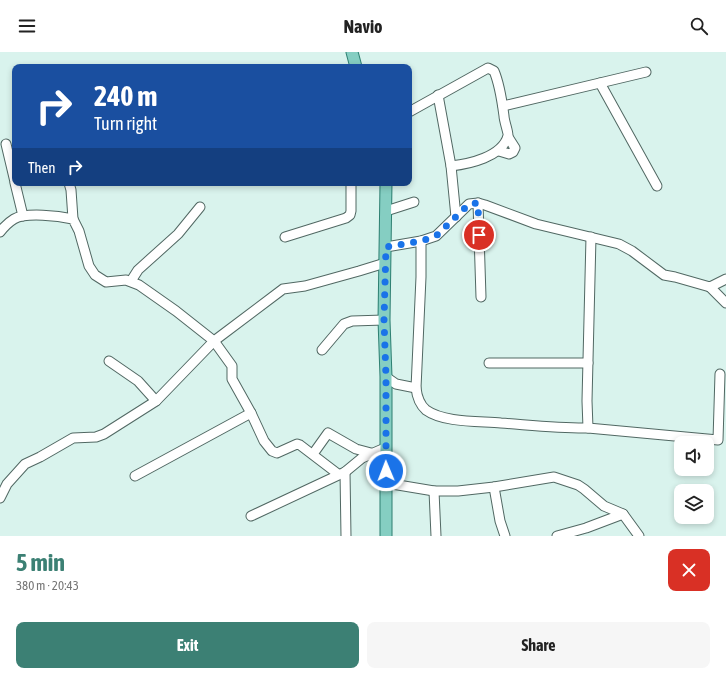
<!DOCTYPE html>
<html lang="en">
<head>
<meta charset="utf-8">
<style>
	:root { --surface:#fff; --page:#f6f6f6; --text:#222; --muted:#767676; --accent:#3c8074 }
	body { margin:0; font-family:"Asap Condensed",sans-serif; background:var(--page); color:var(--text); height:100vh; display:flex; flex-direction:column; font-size:15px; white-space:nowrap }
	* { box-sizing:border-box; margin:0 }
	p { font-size:13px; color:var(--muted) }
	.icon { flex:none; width:22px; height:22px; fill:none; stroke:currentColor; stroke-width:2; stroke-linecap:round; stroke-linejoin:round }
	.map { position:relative; height:484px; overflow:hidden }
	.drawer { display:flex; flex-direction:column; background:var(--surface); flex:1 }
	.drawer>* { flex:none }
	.banner { position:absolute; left:12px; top:12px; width:400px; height:122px; border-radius:8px; box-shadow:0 2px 6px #0003; background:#1a4fa0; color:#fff; overflow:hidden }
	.tools { position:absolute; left:674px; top:384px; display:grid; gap:8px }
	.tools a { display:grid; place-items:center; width:40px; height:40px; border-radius:8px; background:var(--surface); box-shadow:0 2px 6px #0003; font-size:20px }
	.pin { position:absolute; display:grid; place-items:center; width:34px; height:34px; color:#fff; margin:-17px; border:2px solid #fff; border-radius:50%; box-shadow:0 1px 4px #0007 }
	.me { position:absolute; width:44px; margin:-22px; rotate:359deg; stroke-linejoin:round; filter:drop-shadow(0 0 3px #0008) }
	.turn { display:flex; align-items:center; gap:14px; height:84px; padding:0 16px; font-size:18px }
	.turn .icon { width:52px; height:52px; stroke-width:2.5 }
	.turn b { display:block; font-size:28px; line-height:34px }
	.then { display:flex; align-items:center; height:38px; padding:0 16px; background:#0003; gap:8px; font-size:15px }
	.round { display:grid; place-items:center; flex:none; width:42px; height:42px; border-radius:8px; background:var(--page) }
	.summary { display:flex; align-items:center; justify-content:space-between; height:68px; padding:0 16px }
	h1 { font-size:24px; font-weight:700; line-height:30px; color:var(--accent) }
	.cta { display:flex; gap:8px; margin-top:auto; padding:8px 16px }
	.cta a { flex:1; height:46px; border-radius:8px; background:var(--accent); color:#fff; font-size:16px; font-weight:700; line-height:46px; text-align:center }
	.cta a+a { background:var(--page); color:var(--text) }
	header { display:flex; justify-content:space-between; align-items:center; height:52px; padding:0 16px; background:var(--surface); font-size:18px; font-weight:700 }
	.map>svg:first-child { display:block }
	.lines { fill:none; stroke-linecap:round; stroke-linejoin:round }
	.minor-casing { stroke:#516863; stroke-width:11 }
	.major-casing { stroke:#2d7f71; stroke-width:13 }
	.minor { stroke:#fff; stroke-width:9 }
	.major { stroke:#85cec2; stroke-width:11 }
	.route { stroke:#1a73e8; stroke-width:7; stroke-dasharray:0 12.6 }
</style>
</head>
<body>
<header><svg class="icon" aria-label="menu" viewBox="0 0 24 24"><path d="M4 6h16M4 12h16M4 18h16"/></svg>Navio<svg class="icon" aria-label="search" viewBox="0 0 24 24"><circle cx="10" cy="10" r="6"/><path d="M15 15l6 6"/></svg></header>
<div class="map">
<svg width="726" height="484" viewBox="0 0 726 484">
	<rect width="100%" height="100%" fill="#d9f3ed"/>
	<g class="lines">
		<g class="minor-casing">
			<g id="minor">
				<polyline points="600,31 657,134"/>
				<polyline points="438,43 451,114 456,165"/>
				<polyline points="503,54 646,20"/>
				<path d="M 409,60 L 488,16 L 494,19 C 500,33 502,49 504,64 C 504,69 509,82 508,84 C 502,105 469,112 451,114"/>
				<polyline points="6,92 15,130"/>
				<polyline points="499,99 509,102 513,100 515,96 508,85"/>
				<polyline points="15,131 23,164"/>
				<polyline points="69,131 71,138 73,167"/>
				<polyline points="478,151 481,245"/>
				<polyline points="386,159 414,150"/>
				<path d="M 0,180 C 4,175 9,170 14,167 C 26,160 59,164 73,167 L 79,179 L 89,214 L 95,223 L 106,230 L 126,228 L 139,233 L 176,259 L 214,289 L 232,314 L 232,327 L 251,361 L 264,389 L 272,399 L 277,401 L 297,392 L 300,393 L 338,422"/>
				<polyline points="285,185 346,166 350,163 351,159 351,131"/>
				<path d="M 421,189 L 421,225 L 416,336 C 417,345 419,352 426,358 C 444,371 480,369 501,371 C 529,373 556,376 584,376 L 588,376 L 587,349 L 591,185"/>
				<polyline points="386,195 421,189 436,184 469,152 478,151 485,153 536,172 619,192 632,199 664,223 675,225 710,235 726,227"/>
				<polyline points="131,229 138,218 178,182 200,155"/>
				<polyline points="710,235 726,251"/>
				<polyline points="322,298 344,272 352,269 384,268"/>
				<polyline points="109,309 138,329 156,349"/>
				<polyline points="489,311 588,311"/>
				<polyline points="386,325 396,332 416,336"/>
				<polyline points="588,376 718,388 720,322"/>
				<polyline points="313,402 328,381 356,397 371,401"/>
				<polyline points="345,420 346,484"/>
				<polyline points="135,424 251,361"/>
				<polyline points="386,431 434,439 458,439 494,435 554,425 578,433 584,437 604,454 623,462 639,484"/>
				<polyline points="494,435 500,469 505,484"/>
				<polyline points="434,439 436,484"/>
				<polyline points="0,446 7,432 25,412 40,405 73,386 96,385 104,382 156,349 214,289 283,237 305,234 359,219 385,211"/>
				<polyline points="251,464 345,420 362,406 385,396"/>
				<polyline points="557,484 586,476 623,462"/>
			</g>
		</g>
		<g class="major-casing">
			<g id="major">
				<polyline points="352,0 356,15"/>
				<polyline points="386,484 386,325 384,268 386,131"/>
			</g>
		</g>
		<use href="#minor" class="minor"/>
		<use href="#major" class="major"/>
	</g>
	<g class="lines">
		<polyline class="route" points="386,419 386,325 384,268 386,195 421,189 436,184 469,152 478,151 479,183"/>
	</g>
</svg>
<div class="tools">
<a><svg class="icon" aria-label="sound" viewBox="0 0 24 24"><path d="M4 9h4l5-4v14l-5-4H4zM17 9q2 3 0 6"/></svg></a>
<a><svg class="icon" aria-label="layers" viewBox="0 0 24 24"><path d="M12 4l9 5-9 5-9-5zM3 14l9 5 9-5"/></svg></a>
</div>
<div class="pin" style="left:479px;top:183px;background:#d93025"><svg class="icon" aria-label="arrive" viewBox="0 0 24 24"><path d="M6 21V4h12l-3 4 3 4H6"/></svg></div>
<svg class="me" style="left:386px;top:419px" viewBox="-20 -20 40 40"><circle r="17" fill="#1a73e8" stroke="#fff" stroke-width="3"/><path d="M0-11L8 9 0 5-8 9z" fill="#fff"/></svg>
<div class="banner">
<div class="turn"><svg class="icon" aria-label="right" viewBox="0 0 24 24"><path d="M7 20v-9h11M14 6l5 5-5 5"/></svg><div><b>240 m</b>Turn right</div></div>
<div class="then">Then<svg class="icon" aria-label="right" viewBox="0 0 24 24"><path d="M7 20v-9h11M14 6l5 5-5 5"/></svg></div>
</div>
</div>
<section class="drawer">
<div class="summary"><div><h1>5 min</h1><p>380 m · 20:43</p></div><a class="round" style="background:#d93025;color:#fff"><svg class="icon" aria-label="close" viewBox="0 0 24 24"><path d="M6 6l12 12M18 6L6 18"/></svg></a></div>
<div class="cta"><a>Exit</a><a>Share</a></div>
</section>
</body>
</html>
